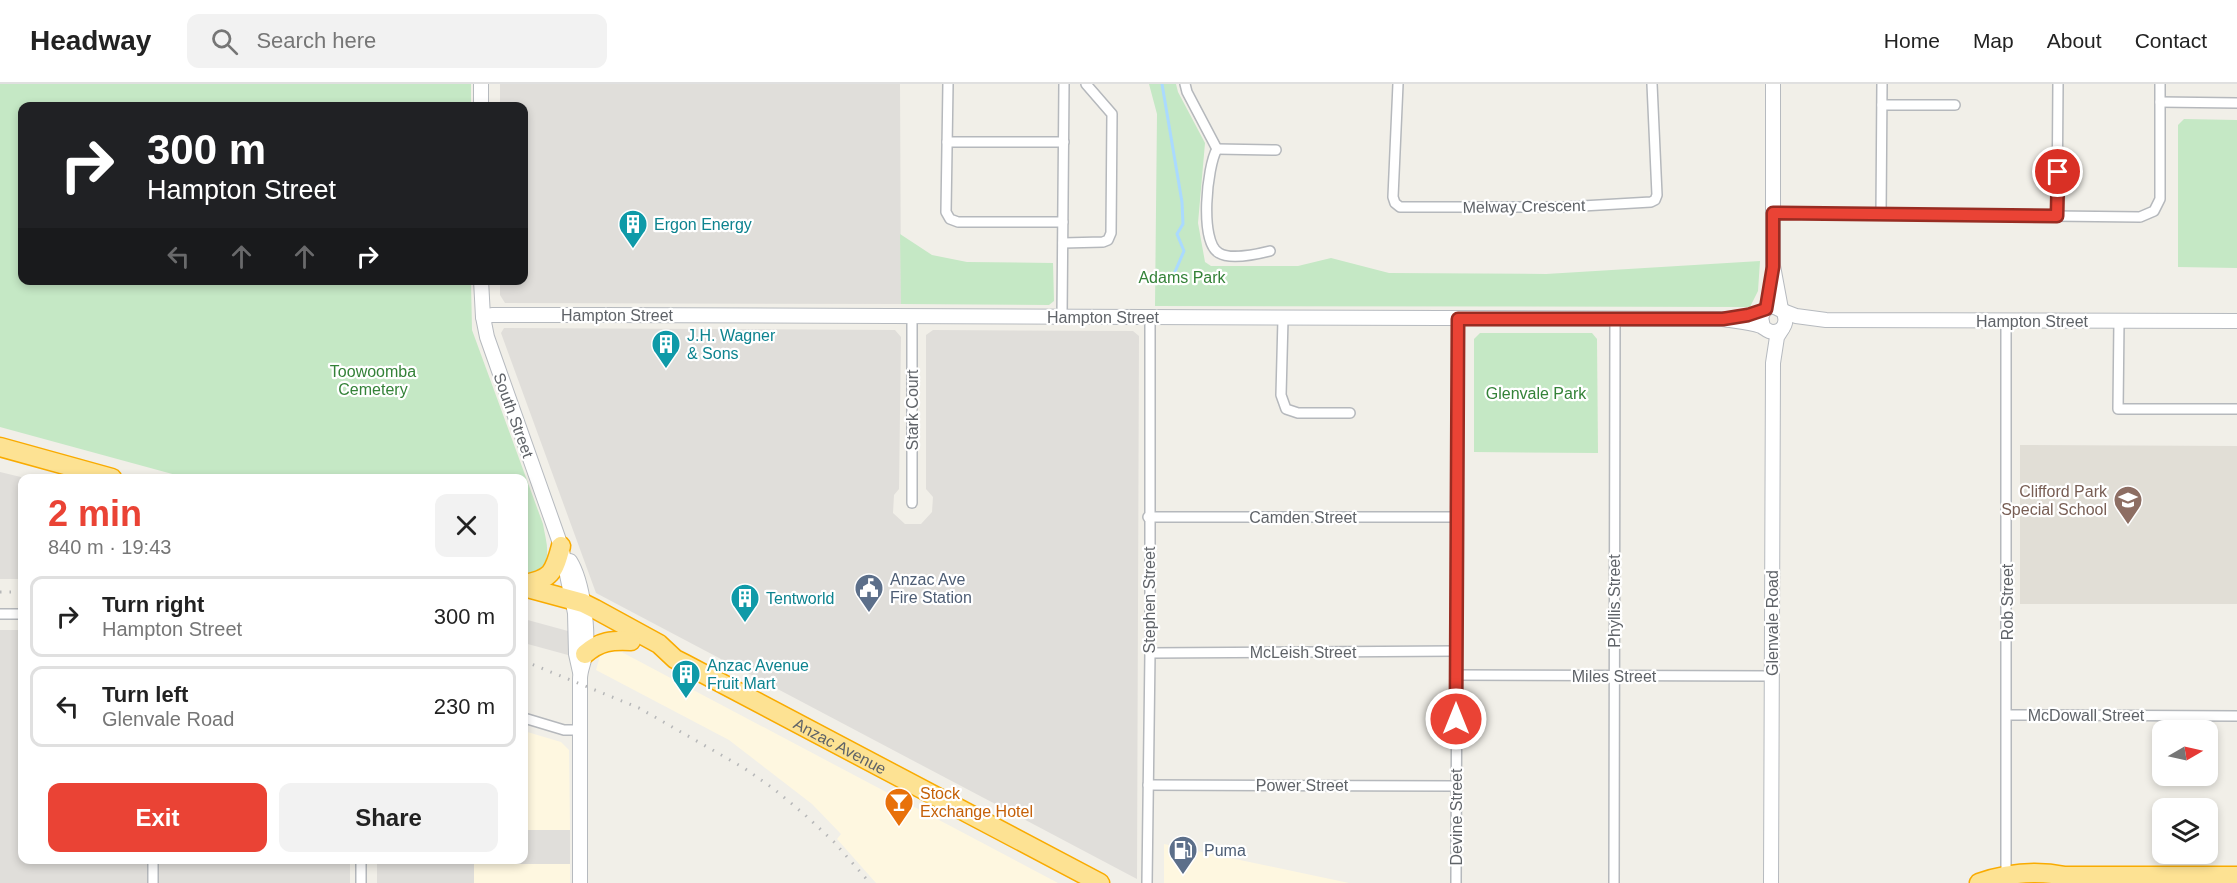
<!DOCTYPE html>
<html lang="en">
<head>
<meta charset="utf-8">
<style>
	:root { --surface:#fff; --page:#f2f2f2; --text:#222; --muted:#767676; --line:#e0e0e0; --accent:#ea4335 }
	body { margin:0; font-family:Helvetica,sans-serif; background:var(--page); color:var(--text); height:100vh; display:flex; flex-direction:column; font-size:22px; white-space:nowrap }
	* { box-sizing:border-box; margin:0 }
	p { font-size:20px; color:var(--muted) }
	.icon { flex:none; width:33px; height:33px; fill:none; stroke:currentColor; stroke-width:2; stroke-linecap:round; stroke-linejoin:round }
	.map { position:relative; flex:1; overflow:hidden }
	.panel { position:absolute; left:18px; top:390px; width:510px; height:390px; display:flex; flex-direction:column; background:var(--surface); border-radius:12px; box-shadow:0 3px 9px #0003 }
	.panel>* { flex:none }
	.guide { position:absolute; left:18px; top:18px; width:510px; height:183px; border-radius:12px; box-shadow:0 3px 9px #0003; background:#202124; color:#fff; overflow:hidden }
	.needle { width:39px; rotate:81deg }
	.tools { position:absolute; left:2152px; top:636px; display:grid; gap:12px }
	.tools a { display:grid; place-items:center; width:66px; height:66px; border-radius:12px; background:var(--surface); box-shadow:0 3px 9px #0003; font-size:30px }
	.pin { position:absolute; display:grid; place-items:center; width:51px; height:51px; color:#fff; margin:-26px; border:3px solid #fff; border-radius:50%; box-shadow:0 2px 6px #0007 }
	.me { position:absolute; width:66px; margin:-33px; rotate:0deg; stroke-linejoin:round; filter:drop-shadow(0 0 4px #0008) }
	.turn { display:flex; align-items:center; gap:21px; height:126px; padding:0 30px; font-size:27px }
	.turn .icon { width:78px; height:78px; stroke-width:2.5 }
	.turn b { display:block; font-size:42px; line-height:51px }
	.lanes { display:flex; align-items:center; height:57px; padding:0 30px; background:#0003; justify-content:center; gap:30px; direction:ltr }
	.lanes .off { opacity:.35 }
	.round { display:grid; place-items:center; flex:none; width:63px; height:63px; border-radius:12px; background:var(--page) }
	.headline { display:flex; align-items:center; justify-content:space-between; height:102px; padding:0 30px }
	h1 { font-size:36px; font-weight:600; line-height:45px; color:var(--accent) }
	.action { display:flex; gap:12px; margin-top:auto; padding:12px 30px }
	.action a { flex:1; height:69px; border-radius:12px; background:var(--accent); color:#fff; font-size:24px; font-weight:600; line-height:69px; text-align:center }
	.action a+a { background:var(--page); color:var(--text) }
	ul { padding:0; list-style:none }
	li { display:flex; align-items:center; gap:18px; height:81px; margin:0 12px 9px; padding:0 18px; border:3px solid var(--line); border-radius:12px }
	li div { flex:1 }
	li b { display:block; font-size:22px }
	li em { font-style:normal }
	header { display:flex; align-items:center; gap:36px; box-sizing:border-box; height:84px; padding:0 30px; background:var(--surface); border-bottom:2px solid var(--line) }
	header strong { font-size:28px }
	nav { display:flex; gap:33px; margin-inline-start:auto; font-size:21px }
	.search { width:420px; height:54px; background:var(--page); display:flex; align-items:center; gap:15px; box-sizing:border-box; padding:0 21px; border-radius:12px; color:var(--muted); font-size:22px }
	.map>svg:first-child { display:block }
	.commercial { fill:#fef7e0 }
	.industrial { fill:#e0deda }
	.education { fill:#e1ded6 }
	.green { fill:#c5e8c5 }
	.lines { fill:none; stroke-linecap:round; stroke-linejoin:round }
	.stream { stroke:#aadaff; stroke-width:3 }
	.street-casing { stroke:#b5b8bc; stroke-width:12 }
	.secondary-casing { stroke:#b6babf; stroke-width:16 }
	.highway-casing { stroke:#f9ab00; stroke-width:21 }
	.street { stroke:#fff; stroke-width:9 }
	.secondary { stroke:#fff; stroke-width:14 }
	.highway { stroke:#fde293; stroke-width:18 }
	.rail { stroke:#b6b7b8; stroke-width:3; stroke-dasharray:1.5 8; stroke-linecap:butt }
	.route-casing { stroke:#982c22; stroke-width:15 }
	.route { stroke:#ea4335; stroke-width:10 }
	.labels { text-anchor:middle; stroke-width:4.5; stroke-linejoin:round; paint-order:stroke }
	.street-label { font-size:16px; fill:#5f6368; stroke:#fff }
	.culture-label { font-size:16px; fill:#0d838f; stroke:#fff; text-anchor:start }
	.park-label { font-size:16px; fill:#348238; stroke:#fff }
	.education-label { font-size:16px; fill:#785e54; stroke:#fff; text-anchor:end }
	.service-label { font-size:16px; fill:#4e5e75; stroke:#fff; text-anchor:start }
	.food-label { font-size:16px; fill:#c56008; stroke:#fff; text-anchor:start }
</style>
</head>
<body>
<header>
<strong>Headway</strong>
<div class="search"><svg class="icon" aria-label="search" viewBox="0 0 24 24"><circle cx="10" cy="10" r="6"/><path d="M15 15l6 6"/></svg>Search here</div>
<nav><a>Home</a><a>Map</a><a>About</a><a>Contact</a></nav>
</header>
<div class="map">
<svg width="2237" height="799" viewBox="0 0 2237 799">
	<rect width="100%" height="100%" fill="#f1efe8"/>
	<g class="commercial">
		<polygon points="614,564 1058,799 876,799 837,755 841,750 812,720 729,656 596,586 600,572"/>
		<polygon points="524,647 561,658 569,666 570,746 524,746"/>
		<polygon points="1164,760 1349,799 1164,799"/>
		<rect x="474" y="780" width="96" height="19"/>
	</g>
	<g class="industrial">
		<polygon points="500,0 900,0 901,220 505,219 500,211 500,197 524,196 524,22 500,22"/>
		<polygon points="504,244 895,246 901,253 899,405 894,411 893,429 905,440 921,440 932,428 933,413 926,405 926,251 933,246 1133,247 1139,252 1137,795 596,509 501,249"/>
		<polygon points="0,388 25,394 22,394 22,495 0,495"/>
		<polygon points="524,535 568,547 568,571 524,559"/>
		<polygon points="0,546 22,546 22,776 350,776 350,799 0,799"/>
		<polygon points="524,746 570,746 570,780 474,780 474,799 377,799 377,776 524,776"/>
	</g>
	<polygon class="education" points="2020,361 2237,362 2237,520 2020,520"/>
	<g class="green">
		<path d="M 0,0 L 471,0 L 471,22 L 22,22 L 22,196 L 471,197 L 472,246 L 543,440 C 546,459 555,480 532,490 L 524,487 L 524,394 L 187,394 L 0,343 Z"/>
		<polygon points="1149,0 1176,0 1178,8 1205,59 1198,139 1205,178 1211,182 1298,182 1331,174 1389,189 1546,190 1760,177 1758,207 1750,223 1155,222 1157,30"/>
		<polygon points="2184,35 2237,36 2237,184 2178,183 2178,41"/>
		<polygon points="900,150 932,171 967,178 1053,179 1054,217 1049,221 901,220"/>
		<polygon points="1480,249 1592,249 1597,255 1598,369 1474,368 1474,255"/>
	</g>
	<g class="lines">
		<polyline class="stream" points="1162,0 1182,118 1183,140 1177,150 1184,167 1174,190"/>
		<g class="street-casing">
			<g id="street">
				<polyline points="948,0 946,128 950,135 958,138 1063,138"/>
				<polyline points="1185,0 1187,8 1217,65"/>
				<polyline points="1398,0 1393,113 1395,119 1400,123 1565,123 1651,118 1655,116 1657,111 1652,0"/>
				<polyline points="2160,18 2237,19"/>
				<polyline points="1882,21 1955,21"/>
				<polyline points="947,58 1064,58"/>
				<path d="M 1217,65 C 1207,82 1199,158 1219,169 C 1230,176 1258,170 1270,167"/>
				<polyline points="1217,65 1276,66"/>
				<polyline points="1773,129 2140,133 2154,127 2160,115 2160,0"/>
				<polyline points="1881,131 1882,0"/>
				<polyline points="2057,131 2058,0"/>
				<polyline points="1063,159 1103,158 1108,156 1111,149 1112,30 1086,0"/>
				<polyline points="1062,232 1064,0"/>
				<polyline points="1283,235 1281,311 1286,325 1298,329 1350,329"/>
				<polyline points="2119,237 2118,325 2237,325"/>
				<polyline points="912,419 912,233"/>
				<polyline points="1148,433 1457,433"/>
				<polyline points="0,530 22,530"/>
				<polyline points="1150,569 1456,567"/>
				<polyline points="1456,591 1771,592"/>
				<polyline points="2007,631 2237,632"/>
				<polyline points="524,634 564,646 580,646"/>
				<polyline points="1148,701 1456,702"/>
				<polyline points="361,776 361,799"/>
				<polyline points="2006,795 2006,236"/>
				<polyline points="153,799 153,776"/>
				<polyline points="1147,799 1150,569 1150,232"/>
				<polyline points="1456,799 1458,235"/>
				<polyline points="1614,799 1615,236"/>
			</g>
		</g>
		<g class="secondary-casing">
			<g id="secondary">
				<polyline points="1773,0 1773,182 1781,225"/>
				<polyline points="481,22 481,0"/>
				<polyline points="481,196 483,233 487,253 561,462 575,529 576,570 580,588"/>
				<polyline points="1783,227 1796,232 1826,236 2237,237"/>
				<path d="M 483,233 L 492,231 L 600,231 L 1723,235 C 1735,237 1749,238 1761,242 C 1765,244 1768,248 1773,248 C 1785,248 1788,236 1783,227 L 1773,222 L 1765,225 L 1761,233 L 1763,243"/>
				<path d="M 570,477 C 583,498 589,547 585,571 C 584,579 580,586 580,595 L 580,799"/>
				<polyline points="1771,799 1773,279 1777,253 1782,245"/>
			</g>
		</g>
		<g class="highway-casing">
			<g id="highway">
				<polyline points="0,363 112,394"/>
				<path d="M 524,500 C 551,495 554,489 561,462"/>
				<path id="s1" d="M 524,503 L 583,519 L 595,525 L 659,560 L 675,575 L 685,580 L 1100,799"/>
				<path d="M 585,570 C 600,557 612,556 631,557"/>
				<path d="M 1979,799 C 2007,789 2035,786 2065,792 L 2237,792"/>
			</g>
		</g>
		<use href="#street" class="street"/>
		<use href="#secondary" class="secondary"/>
		<use href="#highway" class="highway"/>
		<g class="rail">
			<polyline points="0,508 22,508"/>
			<polyline points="524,577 639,624 744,684 774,705 804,730 834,758 870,799"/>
		</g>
	</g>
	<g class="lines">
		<g class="route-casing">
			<polyline id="route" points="1456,635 1458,235 1723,235 1748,231 1766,225 1773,183 1773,129 2057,132 2058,88"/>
		</g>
		<use href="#route" class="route"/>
	</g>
	<defs>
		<g id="building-pin" transform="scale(1.5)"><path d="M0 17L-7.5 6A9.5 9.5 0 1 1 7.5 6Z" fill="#0f9aa8" stroke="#fff"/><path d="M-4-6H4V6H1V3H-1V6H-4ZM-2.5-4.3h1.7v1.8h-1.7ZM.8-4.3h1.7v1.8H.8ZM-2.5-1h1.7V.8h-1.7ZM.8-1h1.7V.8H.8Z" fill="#fff"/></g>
		<g id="school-pin" transform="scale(1.5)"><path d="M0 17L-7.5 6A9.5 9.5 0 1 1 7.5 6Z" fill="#8d6e63" stroke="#fff"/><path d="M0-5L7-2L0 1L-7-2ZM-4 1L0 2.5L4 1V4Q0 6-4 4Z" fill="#fff"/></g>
		<g id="civic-pin" transform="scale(1.5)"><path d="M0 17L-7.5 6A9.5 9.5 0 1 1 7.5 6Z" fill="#5c6f8a" stroke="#fff"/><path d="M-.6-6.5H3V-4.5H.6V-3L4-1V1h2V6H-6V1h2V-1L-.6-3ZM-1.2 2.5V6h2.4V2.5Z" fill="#fff"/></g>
		<g id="bar-pin" transform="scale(1.5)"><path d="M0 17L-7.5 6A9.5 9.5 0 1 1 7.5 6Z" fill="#e8710a" stroke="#fff"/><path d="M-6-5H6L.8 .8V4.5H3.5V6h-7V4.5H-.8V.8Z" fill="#fff"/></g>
		<g id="fuel-pin" transform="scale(1.5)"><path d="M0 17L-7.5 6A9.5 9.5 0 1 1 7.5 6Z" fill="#5c6f8a" stroke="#fff"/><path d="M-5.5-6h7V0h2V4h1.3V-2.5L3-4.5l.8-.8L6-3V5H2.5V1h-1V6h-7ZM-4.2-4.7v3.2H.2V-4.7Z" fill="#fff"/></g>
	</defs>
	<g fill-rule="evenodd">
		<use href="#building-pin" x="633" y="140"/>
		<use href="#building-pin" x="666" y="260"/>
		<use href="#school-pin" x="2128" y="416"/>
		<use href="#civic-pin" x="869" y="504"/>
		<use href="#building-pin" x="745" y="514"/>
		<use href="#building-pin" x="686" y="590"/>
		<use href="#bar-pin" x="899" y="718"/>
		<use href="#fuel-pin" x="1183" y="766"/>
	</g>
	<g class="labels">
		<g class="street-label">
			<text transform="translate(1524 122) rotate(-1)" y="6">Melway Crescent</text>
			<text x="617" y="237">Hampton Street</text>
			<text x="1103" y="239">Hampton Street</text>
			<text x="2032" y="243">Hampton Street</text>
			<text transform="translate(912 326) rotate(-90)" y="6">Stark Court</text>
			<text transform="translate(514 331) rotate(70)" y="6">South Street</text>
			<text x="1303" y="439">Camden Street</text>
			<text transform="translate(1149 516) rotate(-90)" y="6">Stephen Street</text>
			<text transform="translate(1614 517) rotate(-90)" y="6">Phyllis Street</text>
			<text transform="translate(2007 518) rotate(-90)" y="6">Rob Street</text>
			<text transform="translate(1772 539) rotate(-90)" y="6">Glenvale Road</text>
			<text x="1303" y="574">McLeish Street</text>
			<text x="1614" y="598">Miles Street</text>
			<text x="2086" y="637">McDowall Street</text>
			<text dy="6" stroke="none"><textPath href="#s1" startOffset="356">Anzac Avenue</textPath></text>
			<text x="1302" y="707">Power Street</text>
			<text transform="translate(1456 733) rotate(-90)" y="6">Devine Street</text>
		</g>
		<g class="culture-label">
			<text x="654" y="146">Ergon Energy</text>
			<text x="687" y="257">J.H. Wagner<tspan x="687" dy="18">&amp; Sons</tspan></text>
			<text x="766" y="520">Tentworld</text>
			<text x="707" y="587">Anzac Avenue<tspan x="707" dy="18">Fruit Mart</tspan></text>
		</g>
		<g class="park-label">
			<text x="1182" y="199">Adams Park</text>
			<text x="373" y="293">Toowoomba<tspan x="373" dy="18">Cemetery</tspan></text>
			<text x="1536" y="315">Glenvale Park</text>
		</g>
		<g class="education-label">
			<text x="2107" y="413">Clifford Park<tspan x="2107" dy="18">Special School</tspan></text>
		</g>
		<g class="service-label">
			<text x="890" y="501">Anzac Ave<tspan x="890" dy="18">Fire Station</tspan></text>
			<text x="1204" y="772">Puma</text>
		</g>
		<g class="food-label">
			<text x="920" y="715">Stock<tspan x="920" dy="18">Exchange Hotel</tspan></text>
		</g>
	</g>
</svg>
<div class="tools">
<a><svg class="needle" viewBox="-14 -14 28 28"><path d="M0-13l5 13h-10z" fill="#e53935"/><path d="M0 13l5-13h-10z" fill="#767676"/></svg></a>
<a><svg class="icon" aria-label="layers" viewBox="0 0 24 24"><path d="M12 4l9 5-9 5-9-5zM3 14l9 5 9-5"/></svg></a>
</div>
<div class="pin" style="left:2058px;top:88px;background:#d93025"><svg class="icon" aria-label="arrive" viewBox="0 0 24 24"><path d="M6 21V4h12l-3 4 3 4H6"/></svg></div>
<svg class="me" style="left:1456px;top:635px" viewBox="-20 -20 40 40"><circle r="17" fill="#ea4335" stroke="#fff" stroke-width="3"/><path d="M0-11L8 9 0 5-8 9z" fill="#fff"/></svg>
<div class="guide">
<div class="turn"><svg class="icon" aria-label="right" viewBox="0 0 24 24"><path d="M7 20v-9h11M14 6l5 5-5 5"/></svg><div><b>300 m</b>Hampton Street</div></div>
<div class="lanes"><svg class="icon off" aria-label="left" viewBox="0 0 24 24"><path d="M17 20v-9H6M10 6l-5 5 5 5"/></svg><svg class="icon off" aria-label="ahead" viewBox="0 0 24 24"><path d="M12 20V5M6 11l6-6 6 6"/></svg><svg class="icon off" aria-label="ahead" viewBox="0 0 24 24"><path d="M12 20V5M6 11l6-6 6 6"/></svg><svg class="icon" aria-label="right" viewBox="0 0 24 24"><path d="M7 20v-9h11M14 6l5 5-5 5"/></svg></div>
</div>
<section class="panel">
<div class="headline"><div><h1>2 min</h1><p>840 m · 19:43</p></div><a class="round"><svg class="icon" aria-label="close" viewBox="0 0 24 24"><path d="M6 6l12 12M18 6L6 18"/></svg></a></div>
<ul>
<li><svg class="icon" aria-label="right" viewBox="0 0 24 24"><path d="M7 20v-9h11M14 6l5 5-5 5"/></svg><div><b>Turn right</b><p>Hampton Street</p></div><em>300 m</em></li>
<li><svg class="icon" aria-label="left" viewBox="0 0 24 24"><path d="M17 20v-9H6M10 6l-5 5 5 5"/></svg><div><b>Turn left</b><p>Glenvale Road</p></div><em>230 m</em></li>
</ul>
<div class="action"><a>Exit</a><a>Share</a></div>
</section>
</div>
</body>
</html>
